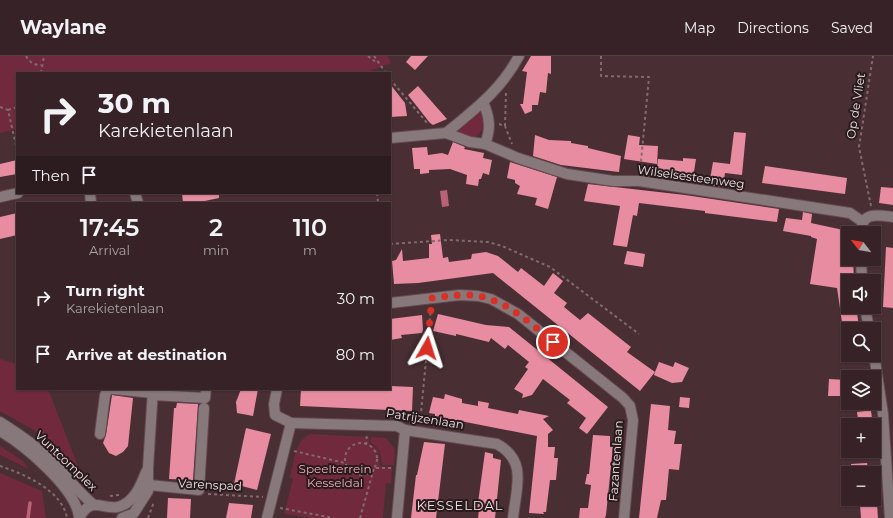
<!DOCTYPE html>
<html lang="en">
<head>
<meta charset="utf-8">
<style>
	:root { --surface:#372327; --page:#422f33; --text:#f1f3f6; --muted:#aaa4a7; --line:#514044 }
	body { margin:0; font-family:Montserrat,sans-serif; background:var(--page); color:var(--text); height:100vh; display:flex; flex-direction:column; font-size:15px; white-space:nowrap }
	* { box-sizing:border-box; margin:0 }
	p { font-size:13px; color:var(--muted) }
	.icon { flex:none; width:22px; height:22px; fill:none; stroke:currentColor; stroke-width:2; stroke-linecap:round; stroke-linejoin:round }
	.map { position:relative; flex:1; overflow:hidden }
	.sheet { position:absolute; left:16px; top:146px; width:375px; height:188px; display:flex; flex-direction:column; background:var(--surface); border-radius:0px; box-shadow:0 1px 3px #0004,0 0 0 1px var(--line) }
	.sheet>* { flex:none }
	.top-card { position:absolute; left:16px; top:16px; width:375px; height:122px; border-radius:0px; box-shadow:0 1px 3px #0004,0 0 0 1px var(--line); background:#372327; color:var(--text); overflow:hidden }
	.needle { width:26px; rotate:301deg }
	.controls { position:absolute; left:841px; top:170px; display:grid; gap:8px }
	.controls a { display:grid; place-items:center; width:40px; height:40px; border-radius:0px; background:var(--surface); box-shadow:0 1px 3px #0004,0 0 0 1px var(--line); font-size:20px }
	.pin { position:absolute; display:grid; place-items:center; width:34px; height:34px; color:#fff; margin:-17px; border:2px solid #fff; border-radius:50%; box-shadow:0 1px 4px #0007 }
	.me { position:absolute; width:44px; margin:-22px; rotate:6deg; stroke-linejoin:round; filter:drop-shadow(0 0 3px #0008) }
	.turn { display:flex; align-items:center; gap:14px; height:84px; padding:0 16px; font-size:18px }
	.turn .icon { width:52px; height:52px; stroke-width:2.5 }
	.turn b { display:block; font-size:28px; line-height:34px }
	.then { display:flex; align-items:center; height:38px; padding:0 16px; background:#0003; gap:8px; font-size:15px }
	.eta { display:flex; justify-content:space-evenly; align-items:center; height:68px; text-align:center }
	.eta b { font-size:24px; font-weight:600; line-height:28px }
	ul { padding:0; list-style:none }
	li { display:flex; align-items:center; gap:12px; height:56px; padding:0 16px }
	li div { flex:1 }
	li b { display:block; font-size:15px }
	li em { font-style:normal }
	header { display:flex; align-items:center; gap:24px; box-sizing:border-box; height:56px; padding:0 20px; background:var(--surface); border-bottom:1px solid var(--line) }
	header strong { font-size:19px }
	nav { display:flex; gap:22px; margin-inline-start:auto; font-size:14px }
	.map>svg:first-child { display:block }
	.green { fill:#71293d }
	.water { fill:#b96277 }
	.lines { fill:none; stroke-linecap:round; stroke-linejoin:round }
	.stream { stroke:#b96277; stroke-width:3.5 }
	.building { fill:#e88ca1 }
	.minor-casing { stroke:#644b50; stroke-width:12 }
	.path { stroke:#826b6f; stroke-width:2; stroke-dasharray:3 3; stroke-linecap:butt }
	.minor { stroke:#87797b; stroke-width:10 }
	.route { stroke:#d93025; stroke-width:7; stroke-dasharray:0 12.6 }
	.labels { text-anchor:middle; stroke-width:4; stroke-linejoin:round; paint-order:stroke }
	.street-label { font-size:12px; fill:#f2e0e3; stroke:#271b1d }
	.park-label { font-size:12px; fill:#f1a9b8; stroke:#271b1d }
	.neighbourhood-label { font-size:13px; letter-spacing:1px; fill:#f2e0e3; stroke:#271b1d }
</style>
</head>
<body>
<header>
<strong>Waylane</strong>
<nav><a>Map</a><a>Directions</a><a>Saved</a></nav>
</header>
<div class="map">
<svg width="893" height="462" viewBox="0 0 893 462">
	<rect width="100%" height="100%" fill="#492f34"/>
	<g class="green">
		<polygon points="0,0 388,0 391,7 365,17 17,17 17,73 0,77"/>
		<path d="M 483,53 C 487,64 483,79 471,83 L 455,77 Z"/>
		<polygon points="0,303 17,308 17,333 48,333 83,423 37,376 0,355"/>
		<path d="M 311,378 L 369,381 L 369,387 L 378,394 L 380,410 L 392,411 L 391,428 L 386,427 L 383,462 L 311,462 L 284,458 L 293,423 L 290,421 C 294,407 295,383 311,378 Z"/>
		<path d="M 371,381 L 386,382 L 395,393 L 394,409 L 382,409 C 381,398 380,392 370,386 Z"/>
		<polygon points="0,390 23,405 29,413 0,399"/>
		<polygon points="0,417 42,435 46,462 0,462"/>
	</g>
	<polygon class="water" points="447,134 449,150 442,151 440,135"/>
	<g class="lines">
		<polyline class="stream" points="28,462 30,447"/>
	</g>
	<g class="building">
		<polygon points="411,0 428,0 415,14 406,6"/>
		<polygon points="531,0 551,0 551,18 548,17 546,37 540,36 538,49 532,49 532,55 525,58 520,48 523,48 527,16 522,15"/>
		<polygon points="390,28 405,47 407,60 390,61"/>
		<polygon points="418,30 447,63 433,69 430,67 408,39"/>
		<polygon points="734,76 746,77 742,119 725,117 723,131 709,129 713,106 730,108"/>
		<polygon points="535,79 549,84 571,85 571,87 588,90 588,92 621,100 619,116 561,109 533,100"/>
		<polygon points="628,79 640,81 639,89 658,90 657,108 624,103"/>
		<polygon points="453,86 465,91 464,93 484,97 483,102 492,104 489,119 483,117 481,123 479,123 478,130 466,128 467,119 450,113 429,114 429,117 420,118 420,113 414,113 412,92 427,91 428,99 442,97 448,99"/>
		<polygon points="683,102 696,103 693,122 656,119 658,103 683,105"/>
		<polygon points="17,104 17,118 0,121 0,108"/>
		<polygon points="510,106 557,121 548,153 535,149 537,142 517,138 520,130 515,127 515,124 507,122"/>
		<polygon points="765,110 847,122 845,138 762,127"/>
		<polygon points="588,128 685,139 779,153 777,166 705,157 705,155 639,147 637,160 633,159 627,191 613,189 620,150 584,145"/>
		<polygon points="881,131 893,132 893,149 879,147"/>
		<polygon points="182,137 219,137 219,142 195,147 183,147"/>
		<polygon points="803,156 812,158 811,167 848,175 848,203 853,203 854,225 848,225 848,251 856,251 859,270 843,273 837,232 810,228 817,183 811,181 811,180 783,175 786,162 802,164"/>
		<polygon points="17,157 17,179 0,183 0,161"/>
		<polygon points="440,178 443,202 448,201 449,206 471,203 472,198 486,196 498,200 518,216 521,212 544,230 553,217 563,225 554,237 567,247 564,251 580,264 588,257 631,291 627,296 655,316 659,306 673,311 675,306 689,312 682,326 672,327 654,319 655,316 640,335 493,217 418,227 394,228 392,205 396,204 402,193 403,205 429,202 429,188 432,188 431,179"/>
		<polygon points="886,191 893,192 893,252 883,251"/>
		<polygon points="627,195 645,198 643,211 624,208"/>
		<polygon points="438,258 486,269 509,271 608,351 587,378 579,372 586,362 567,347 570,344 543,323 532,339 522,342 523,338 514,333 528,313 525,311 529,306 508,289 505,293 491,282 489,286 456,278 456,280 433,275"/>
		<polygon points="422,259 423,274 422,277 401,279 402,282 390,284 390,263"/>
		<polygon points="829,323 848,324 848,340 828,340"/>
		<polygon points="390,330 413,331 412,355 300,350 301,333 390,333"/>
		<polygon points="241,333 258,333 253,360 237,357 236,346"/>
		<polygon points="445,338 462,343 462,347 478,350 478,345 489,347 488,352 518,358 519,354 549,360 543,363 553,374 548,378 548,391 555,391 554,402 558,402 556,424 550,424 546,456 543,456 544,458 529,457 537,380 435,360 435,358 429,357 433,341 444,343"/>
		<polygon points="112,339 133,342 128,390 123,396 116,400 109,397 103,387 106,379"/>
		<polygon points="680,341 690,342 689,352 679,351"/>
		<polygon points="177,347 198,348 193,424 169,423 174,352 176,352"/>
		<polygon points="651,348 670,350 668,374 676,375 674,388 682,388 679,414 669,413 666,444 661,444 657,462 639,462"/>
		<polygon points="865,355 871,355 873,369 859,369 857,356"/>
		<polygon points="246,372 271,378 257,434 234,428"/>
		<polygon points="593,379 610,380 610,391 613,391 606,459 605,462 579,462 580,452 588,452 591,429 585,428 587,418 589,418"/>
		<polygon points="424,386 445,388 436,462 411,462 416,419 417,419"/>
		<polygon points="485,396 493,398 493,402 501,404 495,462 478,462 479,454 477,454"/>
		<polygon points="867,407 868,417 851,417 851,408"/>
		<polygon points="168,442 191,443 190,462 167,462"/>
		<polygon points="229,447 253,449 251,462 226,462"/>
		<polygon points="877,448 878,462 861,462 860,449"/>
	</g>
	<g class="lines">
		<g class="minor-casing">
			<g id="minor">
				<path d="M 483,46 C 490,62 491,73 485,88"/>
				<path d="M 446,77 C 475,53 501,34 519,0"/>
				<polyline points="390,82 446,77 470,86 485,88 518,102 567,118 613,125 639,125 850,157 863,166"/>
				<polyline points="90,137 91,147"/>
				<polyline points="135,137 138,147"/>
				<polyline points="0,141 18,137"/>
				<path d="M 861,177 C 861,155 878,159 893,161"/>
				<polyline points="861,203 862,225"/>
				<polyline points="390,247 460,239 478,240 491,243 518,258 623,342 630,350 633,364 624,462"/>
				<polyline points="865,251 869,273"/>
				<polyline points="874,298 883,358 890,462"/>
				<polyline points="113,333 153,337"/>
				<polyline points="153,339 205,342 206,333"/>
				<path d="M 0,366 C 19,378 38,391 54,407 C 67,421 79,437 94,449"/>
				<path d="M 291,367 L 397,370 L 405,374 L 497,388 C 528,405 516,432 513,462"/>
				<path d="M 0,375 C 24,389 76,432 79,461"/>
				<polyline points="100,378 105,339 108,333"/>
				<polyline points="149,429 199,434 204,352"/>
				<path d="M 79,462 C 92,439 102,454 118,451 C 134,447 141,429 146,416"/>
				<polyline points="122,462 134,457 148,435 148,412 153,333"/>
				<polyline points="267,462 291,367 275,359 274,348 277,333"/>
				<polyline points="397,462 405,374"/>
			</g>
		</g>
		<g class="path">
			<path d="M 26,0 C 29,6 34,9 41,9"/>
			<polyline points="368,0 377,7"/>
			<polyline points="374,0 386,17"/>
			<polyline points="601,0 601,20 649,21 640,116"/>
			<polyline points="41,17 44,0"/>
			<polyline points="390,23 428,68"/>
			<polyline points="0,51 8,54 17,94"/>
			<polyline points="8,54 17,51"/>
			<polyline points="499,68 505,70 512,88"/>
			<polyline points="505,70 506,36"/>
			<polyline points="377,137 378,147"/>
			<polyline points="871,150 859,91 873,0"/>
			<polyline points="390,188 449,184 488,186 502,190 550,211 639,278"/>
			<polyline points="877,279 879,289"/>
			<polyline points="420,367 431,252"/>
			<circle cx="361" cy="403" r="16"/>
			<polyline points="366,389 367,378"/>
			<polyline points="294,395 345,407"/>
			<path d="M 0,410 C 24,418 62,434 67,462"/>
			<polyline points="208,438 263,441"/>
			<polyline points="110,440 119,439"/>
			<polyline points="280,452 334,462"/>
			<polyline points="148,462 154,446"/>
			<polyline points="360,462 374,412 391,412"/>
		</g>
		<use href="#minor" class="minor"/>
	</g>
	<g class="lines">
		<path class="route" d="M 427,292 L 432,242 C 445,241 458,238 470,239 C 503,241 529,266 553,286"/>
	</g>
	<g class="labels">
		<g class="street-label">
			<text transform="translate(856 50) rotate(-81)" y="4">Op de Vliet</text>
			<text transform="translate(691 121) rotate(8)" y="4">Wilselsesteenweg</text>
			<text transform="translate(425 363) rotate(9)" y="4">Patrijzenlaan</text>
			<text transform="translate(66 405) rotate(44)" y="4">Vuntcomplex</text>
			<text transform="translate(616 405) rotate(-86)" y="4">Fazantenlaan</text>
			<text transform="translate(210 429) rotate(3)" y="4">Varenspad</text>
		</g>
		<g class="park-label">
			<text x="335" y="417">Speelterrein<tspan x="335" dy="14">Kesseldal</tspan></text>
		</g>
		<g class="neighbourhood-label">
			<text x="460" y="454">KESSELDAL</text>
		</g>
	</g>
</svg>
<div class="controls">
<a><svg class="needle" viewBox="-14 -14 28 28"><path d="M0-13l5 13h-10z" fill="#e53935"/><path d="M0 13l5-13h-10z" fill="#aaa4a7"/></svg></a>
<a><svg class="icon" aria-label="sound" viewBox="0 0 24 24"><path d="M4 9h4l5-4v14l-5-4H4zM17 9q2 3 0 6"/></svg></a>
<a><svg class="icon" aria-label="search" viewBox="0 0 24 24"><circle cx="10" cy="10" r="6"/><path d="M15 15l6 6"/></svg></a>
<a><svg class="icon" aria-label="layers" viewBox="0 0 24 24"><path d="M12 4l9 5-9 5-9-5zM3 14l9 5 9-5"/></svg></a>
<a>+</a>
<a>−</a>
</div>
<div class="pin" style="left:553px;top:286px;background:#d93025"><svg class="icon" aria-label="arrive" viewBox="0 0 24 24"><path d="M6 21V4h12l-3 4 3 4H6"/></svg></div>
<svg class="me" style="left:427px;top:292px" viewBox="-20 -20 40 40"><path d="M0-17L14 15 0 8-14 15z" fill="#d93025" stroke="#fff" stroke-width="4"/></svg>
<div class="top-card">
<div class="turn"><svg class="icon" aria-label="right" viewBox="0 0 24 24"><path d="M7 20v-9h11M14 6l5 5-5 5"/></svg><div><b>30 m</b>Karekietenlaan</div></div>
<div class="then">Then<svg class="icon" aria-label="arrive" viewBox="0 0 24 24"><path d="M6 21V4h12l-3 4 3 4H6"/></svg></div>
</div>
<section class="sheet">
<div class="eta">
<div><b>17:45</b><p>Arrival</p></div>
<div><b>2</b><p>min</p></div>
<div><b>110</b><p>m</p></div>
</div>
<ul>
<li><svg class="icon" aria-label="right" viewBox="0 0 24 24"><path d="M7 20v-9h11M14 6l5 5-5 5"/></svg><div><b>Turn right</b><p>Karekietenlaan</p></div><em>30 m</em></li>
<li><svg class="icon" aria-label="arrive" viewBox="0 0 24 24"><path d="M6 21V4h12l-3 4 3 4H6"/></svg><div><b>Arrive at destination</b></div><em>80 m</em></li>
</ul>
</section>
</div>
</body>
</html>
